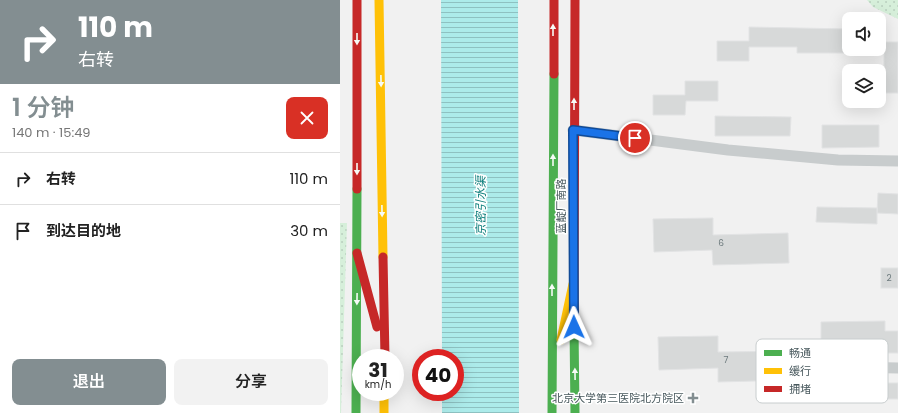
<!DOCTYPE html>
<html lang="zh">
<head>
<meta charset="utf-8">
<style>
	:root { --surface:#fff; --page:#f2f2f2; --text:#222; --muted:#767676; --line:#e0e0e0; --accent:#838e91 }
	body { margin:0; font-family:Poppins,"Noto Sans SC",sans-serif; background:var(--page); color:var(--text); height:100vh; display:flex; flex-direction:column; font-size:15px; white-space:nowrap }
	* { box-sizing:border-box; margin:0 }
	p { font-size:13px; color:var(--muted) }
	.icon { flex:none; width:22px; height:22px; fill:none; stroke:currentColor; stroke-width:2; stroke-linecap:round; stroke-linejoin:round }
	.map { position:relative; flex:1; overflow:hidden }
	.drawer { display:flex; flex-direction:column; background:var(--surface); width:340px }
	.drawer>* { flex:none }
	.banner { background:#838e91; color:#fff; overflow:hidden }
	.fabs { position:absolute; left:502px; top:12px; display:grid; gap:8px }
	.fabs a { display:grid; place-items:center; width:44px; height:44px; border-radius:8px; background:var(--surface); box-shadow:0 4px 16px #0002; font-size:20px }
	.speed { position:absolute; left:12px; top:349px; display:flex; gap:8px; font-size:20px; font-weight:700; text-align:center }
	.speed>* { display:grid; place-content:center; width:52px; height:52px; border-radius:50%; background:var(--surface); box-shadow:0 4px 16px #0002; line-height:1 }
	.speed small { font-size:10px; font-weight:400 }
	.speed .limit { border:6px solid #d22; background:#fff; color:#111 }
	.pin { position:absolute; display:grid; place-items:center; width:34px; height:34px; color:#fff; margin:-17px; border:2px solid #fff; border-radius:50%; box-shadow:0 1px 4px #0007 }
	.me { position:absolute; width:44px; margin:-22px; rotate:359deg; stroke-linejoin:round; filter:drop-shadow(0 0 3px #0008) }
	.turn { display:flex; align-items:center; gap:14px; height:84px; padding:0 12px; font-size:18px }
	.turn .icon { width:52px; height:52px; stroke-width:2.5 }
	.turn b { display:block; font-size:28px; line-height:34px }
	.round { display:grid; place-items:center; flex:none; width:42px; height:42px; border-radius:8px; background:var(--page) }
	.head { display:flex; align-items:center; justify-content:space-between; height:68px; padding:0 12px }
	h1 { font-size:24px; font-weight:600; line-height:30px; color:var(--accent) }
	.primary-button { display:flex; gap:8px; margin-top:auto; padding:8px 12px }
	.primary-button a { flex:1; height:46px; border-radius:8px; background:var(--accent); color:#fff; font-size:16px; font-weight:600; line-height:46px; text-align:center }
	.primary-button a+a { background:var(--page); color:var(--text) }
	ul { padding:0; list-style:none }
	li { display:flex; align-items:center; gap:12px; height:52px; padding:0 12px; border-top:1px solid var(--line) }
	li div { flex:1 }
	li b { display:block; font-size:15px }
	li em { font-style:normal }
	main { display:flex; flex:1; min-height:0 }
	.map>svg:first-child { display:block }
	.green { fill:url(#green-dots) }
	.water { fill:url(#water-rules) }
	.building { fill:#d7d9d9; stroke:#e2e3e4 }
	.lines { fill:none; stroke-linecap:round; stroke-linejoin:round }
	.street { stroke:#c8cccd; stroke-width:11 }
	.fast { stroke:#4caf50; stroke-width:9 }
	.slow { stroke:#ffc107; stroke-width:9 }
	.jam { stroke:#c62828; stroke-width:9 }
	.oneway { fill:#f6fbf6 }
	.route-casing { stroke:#114b97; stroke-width:10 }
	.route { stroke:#1a73e8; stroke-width:7 }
	.poi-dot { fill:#838e91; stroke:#fff; stroke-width:1.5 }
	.labels { text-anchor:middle; stroke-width:3; stroke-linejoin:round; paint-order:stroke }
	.number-label { font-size:9px; fill:#6d7a7d }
	.street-label { font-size:11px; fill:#48585d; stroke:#fff }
	.poi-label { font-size:11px; fill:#48585d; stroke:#fff; text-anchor:end }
	.water-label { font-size:12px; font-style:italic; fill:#12817e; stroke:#fff }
	.key { fill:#fff; stroke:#c8cdce; stroke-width:1 }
	.key-label { font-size:11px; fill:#48585d }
</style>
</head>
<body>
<main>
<section class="drawer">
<div class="banner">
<div class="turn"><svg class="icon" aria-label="right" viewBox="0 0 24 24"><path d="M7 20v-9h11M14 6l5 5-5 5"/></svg><div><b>110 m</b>右转</div></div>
</div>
<div class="head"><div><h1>1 分钟</h1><p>140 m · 15:49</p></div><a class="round" style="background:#d93025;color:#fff"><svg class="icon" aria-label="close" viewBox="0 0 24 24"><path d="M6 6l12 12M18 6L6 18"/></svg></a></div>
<ul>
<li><svg class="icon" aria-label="right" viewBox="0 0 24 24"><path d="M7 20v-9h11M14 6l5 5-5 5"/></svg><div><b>右转</b></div><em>110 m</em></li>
<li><svg class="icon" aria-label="arrive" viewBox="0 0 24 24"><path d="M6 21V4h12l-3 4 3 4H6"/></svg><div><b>到达目的地</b></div><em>30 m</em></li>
</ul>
<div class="primary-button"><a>退出</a><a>分享</a></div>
</section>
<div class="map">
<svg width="558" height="413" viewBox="0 0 558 413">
	<defs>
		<pattern id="green-dots" width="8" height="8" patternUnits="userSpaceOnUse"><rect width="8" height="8" fill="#d6efda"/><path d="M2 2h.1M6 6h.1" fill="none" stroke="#b9cfbe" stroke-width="1.8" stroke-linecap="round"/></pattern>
		<pattern id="water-rules" width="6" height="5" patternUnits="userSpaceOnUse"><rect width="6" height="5" fill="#acebea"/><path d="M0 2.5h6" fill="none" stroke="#8ec1c1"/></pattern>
	</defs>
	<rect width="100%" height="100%" fill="#f1f1f1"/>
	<g class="green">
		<polygon points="527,0 558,0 558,19 533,7"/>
		<polygon points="0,223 7,223 1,413 0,413"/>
	</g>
	<polygon class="water" points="101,0 178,0 179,413 102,413 102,392 115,392 115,358 102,358"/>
	<g class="building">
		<polygon points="409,27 509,29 509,53 457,53 457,47 409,47 409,61 377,61 377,41 409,41"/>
		<rect x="544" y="42" width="14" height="51"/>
		<polygon points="345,81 378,81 378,101 346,101 345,115 313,115 313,95 345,95"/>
		<polygon points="375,116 451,117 450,136 375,136"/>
		<polygon points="482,125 539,125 539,147 482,148"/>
		<polygon points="538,193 558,194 558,214 537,213"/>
		<polygon points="477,207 537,208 537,224 476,222"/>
		<polygon points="373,218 373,235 448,233 449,263 373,265 372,250 314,252 313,219"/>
		<rect x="541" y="268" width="17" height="20"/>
		<polygon points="545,321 545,331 558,331 558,353 543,353 543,344 481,344 481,322"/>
		<polygon points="378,336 378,352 454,351 454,380 378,382 378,368 319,370 318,337"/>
		<rect x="528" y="383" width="30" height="16"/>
	</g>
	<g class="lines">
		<g class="street">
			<polyline points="233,130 388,150 498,160 558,161"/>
			<polyline points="509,367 558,368"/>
		</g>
		<g class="fast">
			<polyline points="234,327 235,413"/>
			<polyline points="16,413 17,189"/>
			<polyline points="212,413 214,74"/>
		</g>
		<g class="slow">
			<polyline points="39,0 43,257"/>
			<polyline points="221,340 233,284"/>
			<polyline points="44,392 44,413"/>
		</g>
		<g class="jam">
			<polyline points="17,0 17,189"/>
			<polyline points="214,74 214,0"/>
			<polyline points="17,253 37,327"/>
			<polyline points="43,257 45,358"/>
			<polyline points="234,327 235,0"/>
		</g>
	</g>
	<defs><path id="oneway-solid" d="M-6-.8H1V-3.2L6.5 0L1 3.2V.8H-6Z"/></defs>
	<g class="oneway">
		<use href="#oneway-solid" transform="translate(213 30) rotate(-90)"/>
		<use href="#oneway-solid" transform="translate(17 39) rotate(90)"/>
		<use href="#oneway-solid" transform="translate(41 81) rotate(89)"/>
		<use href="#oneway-solid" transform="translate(234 104) rotate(-90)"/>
		<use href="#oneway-solid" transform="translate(213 160) rotate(-90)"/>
		<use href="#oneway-solid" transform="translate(17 169) rotate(90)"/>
		<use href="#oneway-solid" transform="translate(42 211) rotate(89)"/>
		<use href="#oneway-solid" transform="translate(212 290) rotate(-90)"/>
		<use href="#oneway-solid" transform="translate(17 299) rotate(91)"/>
		<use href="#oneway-solid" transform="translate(235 374) rotate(-91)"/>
	</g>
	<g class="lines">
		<g class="route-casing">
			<polyline id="route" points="234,327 233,130 295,138"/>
		</g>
		<use href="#route" class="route"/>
	</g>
	<path class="poi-dot" d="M351 392h4v4h4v4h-4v4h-4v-4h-4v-4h4z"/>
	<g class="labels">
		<g class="number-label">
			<text x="381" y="246">6</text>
			<text x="549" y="281">2</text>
			<text x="386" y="363">7</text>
		</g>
		<g class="street-label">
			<text transform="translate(221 206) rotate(-90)" y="4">蓝靛厂南路</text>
		</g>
		<g class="poi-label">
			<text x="344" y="402">北京大学第三医院北方院区</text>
		</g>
		<g class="water-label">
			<text transform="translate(141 206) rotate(-90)" y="4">京密引水渠</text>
		</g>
	</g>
	<rect x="416" y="339" width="132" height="64" rx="6" class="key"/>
	<rect x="424" y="350" width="18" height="6" fill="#4caf50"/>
	<rect x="424" y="368" width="18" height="6" fill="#ffc107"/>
	<rect x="424" y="386" width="18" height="6" fill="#c62828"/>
	<g class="key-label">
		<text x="449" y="357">畅通</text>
		<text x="449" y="375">缓行</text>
		<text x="449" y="393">拥堵</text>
	</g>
</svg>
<div class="fabs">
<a><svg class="icon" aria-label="sound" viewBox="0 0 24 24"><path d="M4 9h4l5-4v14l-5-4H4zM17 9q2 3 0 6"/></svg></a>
<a><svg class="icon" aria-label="layers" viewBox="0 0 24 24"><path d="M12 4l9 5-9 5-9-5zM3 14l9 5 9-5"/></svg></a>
</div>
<div class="speed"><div>31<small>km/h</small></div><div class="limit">40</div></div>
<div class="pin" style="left:295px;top:138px;background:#d93025"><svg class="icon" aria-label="arrive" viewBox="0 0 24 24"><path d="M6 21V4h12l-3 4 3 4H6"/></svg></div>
<svg class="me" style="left:234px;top:327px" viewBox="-20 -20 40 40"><path d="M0-17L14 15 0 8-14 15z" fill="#1a73e8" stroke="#fff" stroke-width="4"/></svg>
</div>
</main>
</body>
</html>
